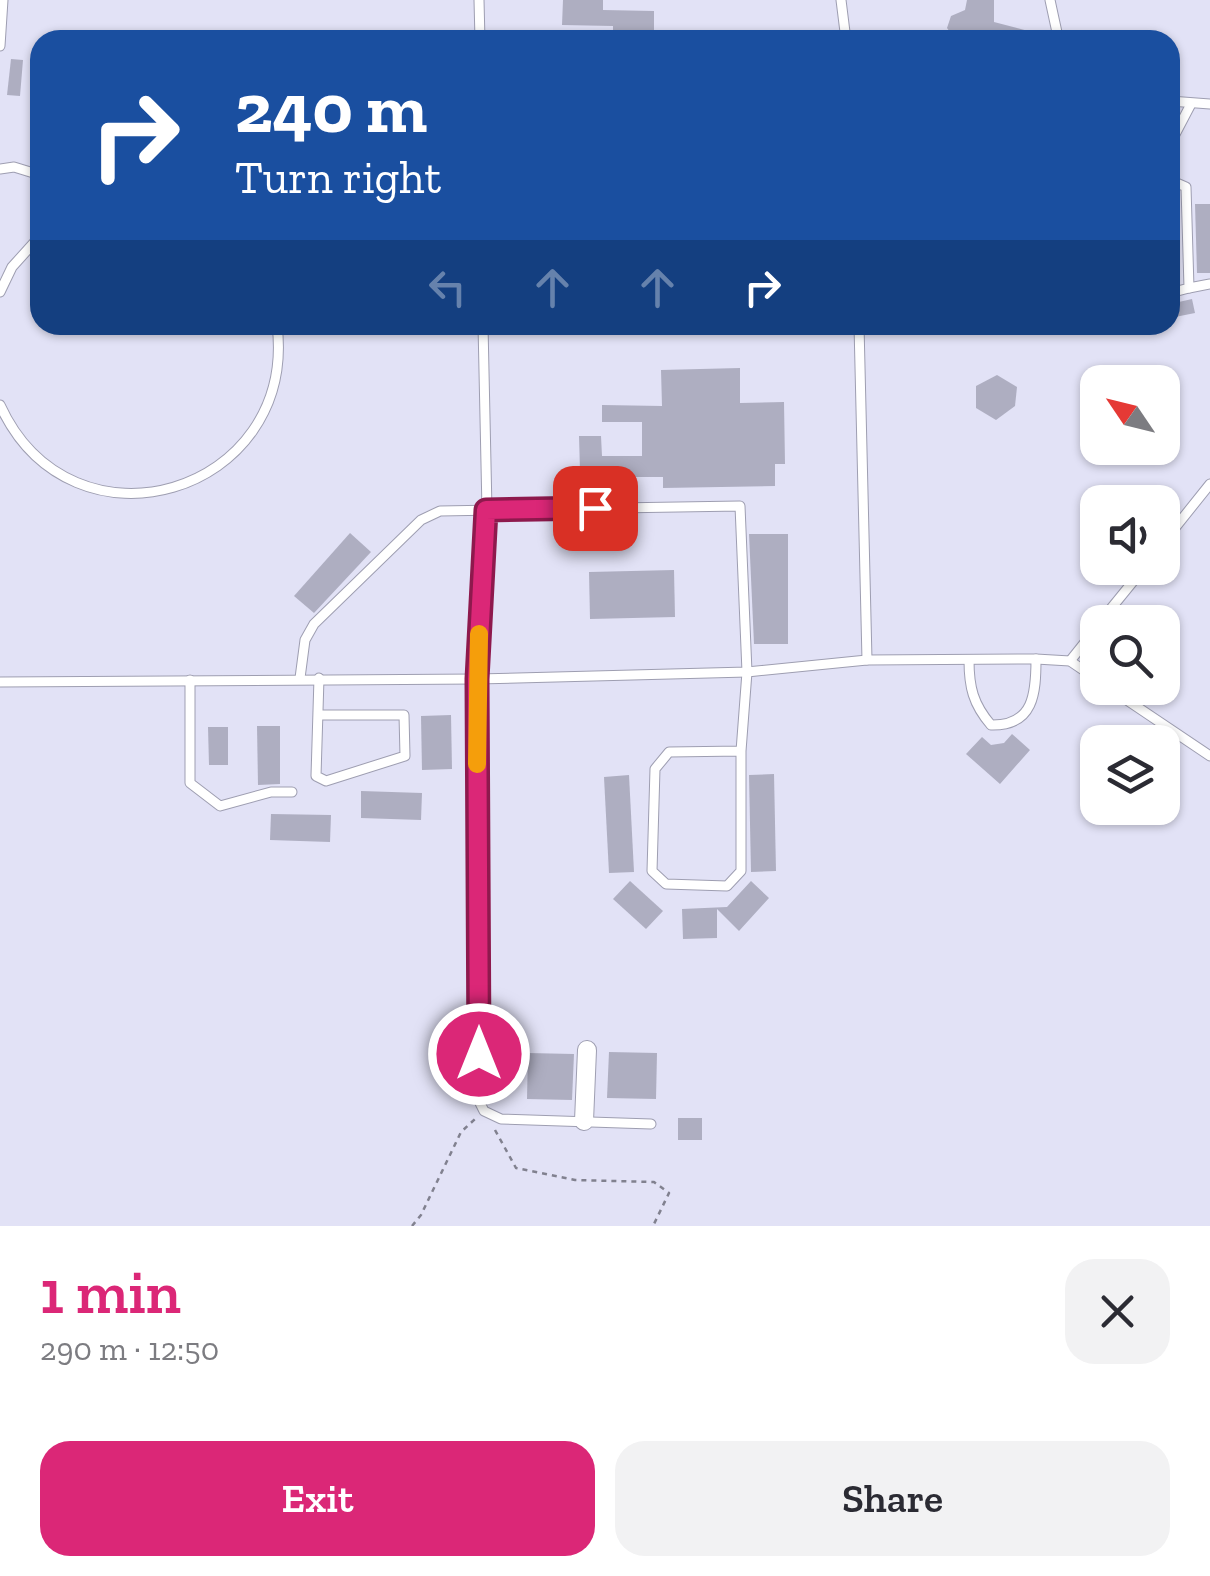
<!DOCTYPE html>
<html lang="en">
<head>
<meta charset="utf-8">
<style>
	:root { --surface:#fff; --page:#f2f2f3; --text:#2b2b33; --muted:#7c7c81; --accent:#db2777 }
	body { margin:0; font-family:"Zilla Slab",serif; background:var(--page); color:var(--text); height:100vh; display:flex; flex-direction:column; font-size:38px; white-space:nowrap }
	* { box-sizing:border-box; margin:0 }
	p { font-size:32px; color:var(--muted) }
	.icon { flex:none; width:55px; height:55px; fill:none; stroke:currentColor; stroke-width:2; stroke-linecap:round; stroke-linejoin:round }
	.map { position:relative; height:1226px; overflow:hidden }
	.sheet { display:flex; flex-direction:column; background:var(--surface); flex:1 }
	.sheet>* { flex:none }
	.hud { position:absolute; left:30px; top:30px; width:1150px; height:305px; border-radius:30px; box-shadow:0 2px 8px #0004; background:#1a4fa0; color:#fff; overflow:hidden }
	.needle { width:65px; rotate:305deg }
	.fabs { position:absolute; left:1080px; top:365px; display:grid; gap:20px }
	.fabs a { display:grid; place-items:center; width:100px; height:100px; border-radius:20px; background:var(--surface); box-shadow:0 2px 8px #0004; font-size:50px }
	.pin { position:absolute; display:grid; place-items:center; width:85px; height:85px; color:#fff; margin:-42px; border-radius:20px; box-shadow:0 5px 15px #0006 }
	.me { position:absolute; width:110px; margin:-55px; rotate:0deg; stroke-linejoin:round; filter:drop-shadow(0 0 8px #0008) }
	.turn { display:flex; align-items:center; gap:35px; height:210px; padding:0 40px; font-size:45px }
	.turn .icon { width:130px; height:130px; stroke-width:2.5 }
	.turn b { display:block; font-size:70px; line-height:85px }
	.lanes { display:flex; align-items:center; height:95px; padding:0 40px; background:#0003; justify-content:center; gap:50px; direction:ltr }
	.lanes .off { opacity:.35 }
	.round { display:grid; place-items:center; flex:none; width:105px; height:105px; border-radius:30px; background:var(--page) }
	.summary { display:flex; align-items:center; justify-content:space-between; height:170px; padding:0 40px }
	h1 { font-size:60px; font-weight:600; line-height:75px; color:var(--accent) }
	.button { display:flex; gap:20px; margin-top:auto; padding:20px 40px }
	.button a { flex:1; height:115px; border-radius:30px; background:var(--accent); color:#fff; font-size:40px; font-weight:600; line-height:115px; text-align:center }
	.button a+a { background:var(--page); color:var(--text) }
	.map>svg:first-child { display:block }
	.building { fill:#aeaec1 }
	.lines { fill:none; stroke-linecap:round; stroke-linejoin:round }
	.lane-casing { stroke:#9e9eb1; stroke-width:11 }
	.street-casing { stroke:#9e9eb1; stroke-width:20 }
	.path { stroke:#81818f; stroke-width:2.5; stroke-dasharray:5 5; stroke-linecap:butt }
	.lane { stroke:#fff; stroke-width:9 }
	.street { stroke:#fff; stroke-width:18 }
	.route-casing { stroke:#8e194d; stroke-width:25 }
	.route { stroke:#db2777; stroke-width:18 }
	.slow { stroke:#f59e0b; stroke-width:18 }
</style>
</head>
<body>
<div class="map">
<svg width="1210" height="1226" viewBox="0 0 1210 1226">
	<rect width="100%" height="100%" fill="#e2e2f6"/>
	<g class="building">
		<polygon points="563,0 603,0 603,10 654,11 654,40 613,40 613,26 562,25"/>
		<polygon points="967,0 994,0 994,22 1047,36 1046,40 956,40 947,28 951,16 965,10"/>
		<polygon points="11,59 23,60 20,96 7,95"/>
		<polygon points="1195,204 1210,204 1210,273 1197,273"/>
		<polygon points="1192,299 1195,313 1170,318 1170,304"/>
		<polygon points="740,368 740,403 784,402 785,464 775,464 775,486 663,488 663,477 608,477 608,470 580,471 579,436 601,436 602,456 642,456 642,422 602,422 602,405 662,406 661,370"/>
		<polygon points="997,375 1017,387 1015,406 996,420 976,408 976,386"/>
		<polygon points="350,533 371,552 314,613 294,596"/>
		<polygon points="749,534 788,534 788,644 754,644"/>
		<polygon points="674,570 675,617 590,619 589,572"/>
		<polygon points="451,715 452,769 422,770 421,716"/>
		<polygon points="257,726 280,726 280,784 258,785"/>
		<polygon points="208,727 228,727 228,765 209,765"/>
		<polygon points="1012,734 1030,750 1000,784 966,754 982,737 991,745 1004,743"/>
		<polygon points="774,774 776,871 751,872 749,775"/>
		<polygon points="629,775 634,872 609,873 604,777"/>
		<polygon points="361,791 422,793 421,820 361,818"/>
		<polygon points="271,814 331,815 330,842 270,840"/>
		<polygon points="630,881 663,911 646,929 613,899"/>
		<polygon points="751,881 769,898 739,931 717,909 717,938 683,939 682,909 727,907"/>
		<polygon points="609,1052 657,1053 656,1099 607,1098"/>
		<polygon points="528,1053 574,1054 572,1100 527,1099"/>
		<rect x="678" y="1118" width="24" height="22"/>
	</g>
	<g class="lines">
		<g class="lane-casing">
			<g id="lane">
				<polyline points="479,0 480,40"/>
				<polyline points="841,0 846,40"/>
				<polyline points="1050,0 1058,37 1062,40"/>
				<polyline points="0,46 3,0"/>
				<polyline points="1170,101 1210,104"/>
				<polyline points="1170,144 1191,104"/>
				<polyline points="0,169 14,167 40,175"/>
				<polyline points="1170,180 1186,187 1189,288 1170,293"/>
				<polyline points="1189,288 1210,284"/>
				<polyline points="0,292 12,267 40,236"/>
				<polyline points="483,325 487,510 477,679 480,1103 484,1111 501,1119 651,1124"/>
				<polyline points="859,325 867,660"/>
				<path d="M 0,405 C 72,562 298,494 277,325"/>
				<polyline points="1162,544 1210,484"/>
				<polyline points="1100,622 1144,568"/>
				<path d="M 969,660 C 969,687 973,704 991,725 C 1034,726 1036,693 1036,659"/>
				<polyline points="1070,661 1098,626"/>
				<polyline points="300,678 305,640 314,624 421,520 440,511 740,506 747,672 741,751 741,871 727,886 666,884 652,871 655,769 669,752 741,751"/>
				<polyline points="190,680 190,783 220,806 271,792 292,792"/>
				<polyline points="0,682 477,679 747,672 867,660 1036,659 1070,661 1098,680"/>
				<polyline points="1109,688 1210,756"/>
				<polyline points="318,715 404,715 405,756 326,781 316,776 319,678"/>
			</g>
		</g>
		<g class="street-casing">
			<polyline id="street" points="584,1121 587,1050"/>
		</g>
		<g class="path">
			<polyline points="495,1130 516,1168 575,1180 654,1182 669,1193 653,1226"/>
			<polyline points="412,1226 421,1215 461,1132 475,1119"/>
		</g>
		<use href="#lane" class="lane"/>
		<use href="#street" class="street"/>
	</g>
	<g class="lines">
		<g class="route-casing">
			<polyline id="route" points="479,1054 477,679 486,510 595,508"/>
		</g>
		<use href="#route" class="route"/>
		<polyline class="slow" points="477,764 479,634"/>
	</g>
</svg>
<div class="fabs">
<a><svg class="needle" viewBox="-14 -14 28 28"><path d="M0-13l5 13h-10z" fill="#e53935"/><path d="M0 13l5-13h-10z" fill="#7c7c81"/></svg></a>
<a><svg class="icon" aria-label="sound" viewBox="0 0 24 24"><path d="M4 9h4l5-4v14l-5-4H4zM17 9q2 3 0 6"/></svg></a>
<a><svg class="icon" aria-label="search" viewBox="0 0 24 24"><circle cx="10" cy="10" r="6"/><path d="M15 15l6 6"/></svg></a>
<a><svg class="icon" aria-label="layers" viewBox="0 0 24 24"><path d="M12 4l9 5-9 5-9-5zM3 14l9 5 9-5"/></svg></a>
</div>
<div class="pin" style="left:595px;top:508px;background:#d93025"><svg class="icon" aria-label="arrive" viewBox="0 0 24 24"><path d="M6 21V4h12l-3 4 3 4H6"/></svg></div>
<svg class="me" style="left:479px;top:1054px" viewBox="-20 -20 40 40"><circle r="17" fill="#db2777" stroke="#fff" stroke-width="3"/><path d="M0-11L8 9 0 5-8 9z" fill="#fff"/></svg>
<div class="hud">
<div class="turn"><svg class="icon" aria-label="right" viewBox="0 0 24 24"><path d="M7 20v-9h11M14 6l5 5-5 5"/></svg><div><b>240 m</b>Turn right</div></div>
<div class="lanes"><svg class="icon off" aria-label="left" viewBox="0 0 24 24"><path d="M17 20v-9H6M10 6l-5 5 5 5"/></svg><svg class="icon off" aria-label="ahead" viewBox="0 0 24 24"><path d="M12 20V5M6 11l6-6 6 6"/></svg><svg class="icon off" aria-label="ahead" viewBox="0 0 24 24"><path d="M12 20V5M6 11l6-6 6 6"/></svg><svg class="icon" aria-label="right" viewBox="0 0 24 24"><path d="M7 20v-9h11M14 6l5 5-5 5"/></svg></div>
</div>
</div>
<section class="sheet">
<div class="summary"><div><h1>1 min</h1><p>290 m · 12:50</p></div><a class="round"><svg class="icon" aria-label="close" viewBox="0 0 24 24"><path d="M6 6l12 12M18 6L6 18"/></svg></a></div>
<div class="button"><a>Exit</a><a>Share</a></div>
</section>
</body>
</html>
